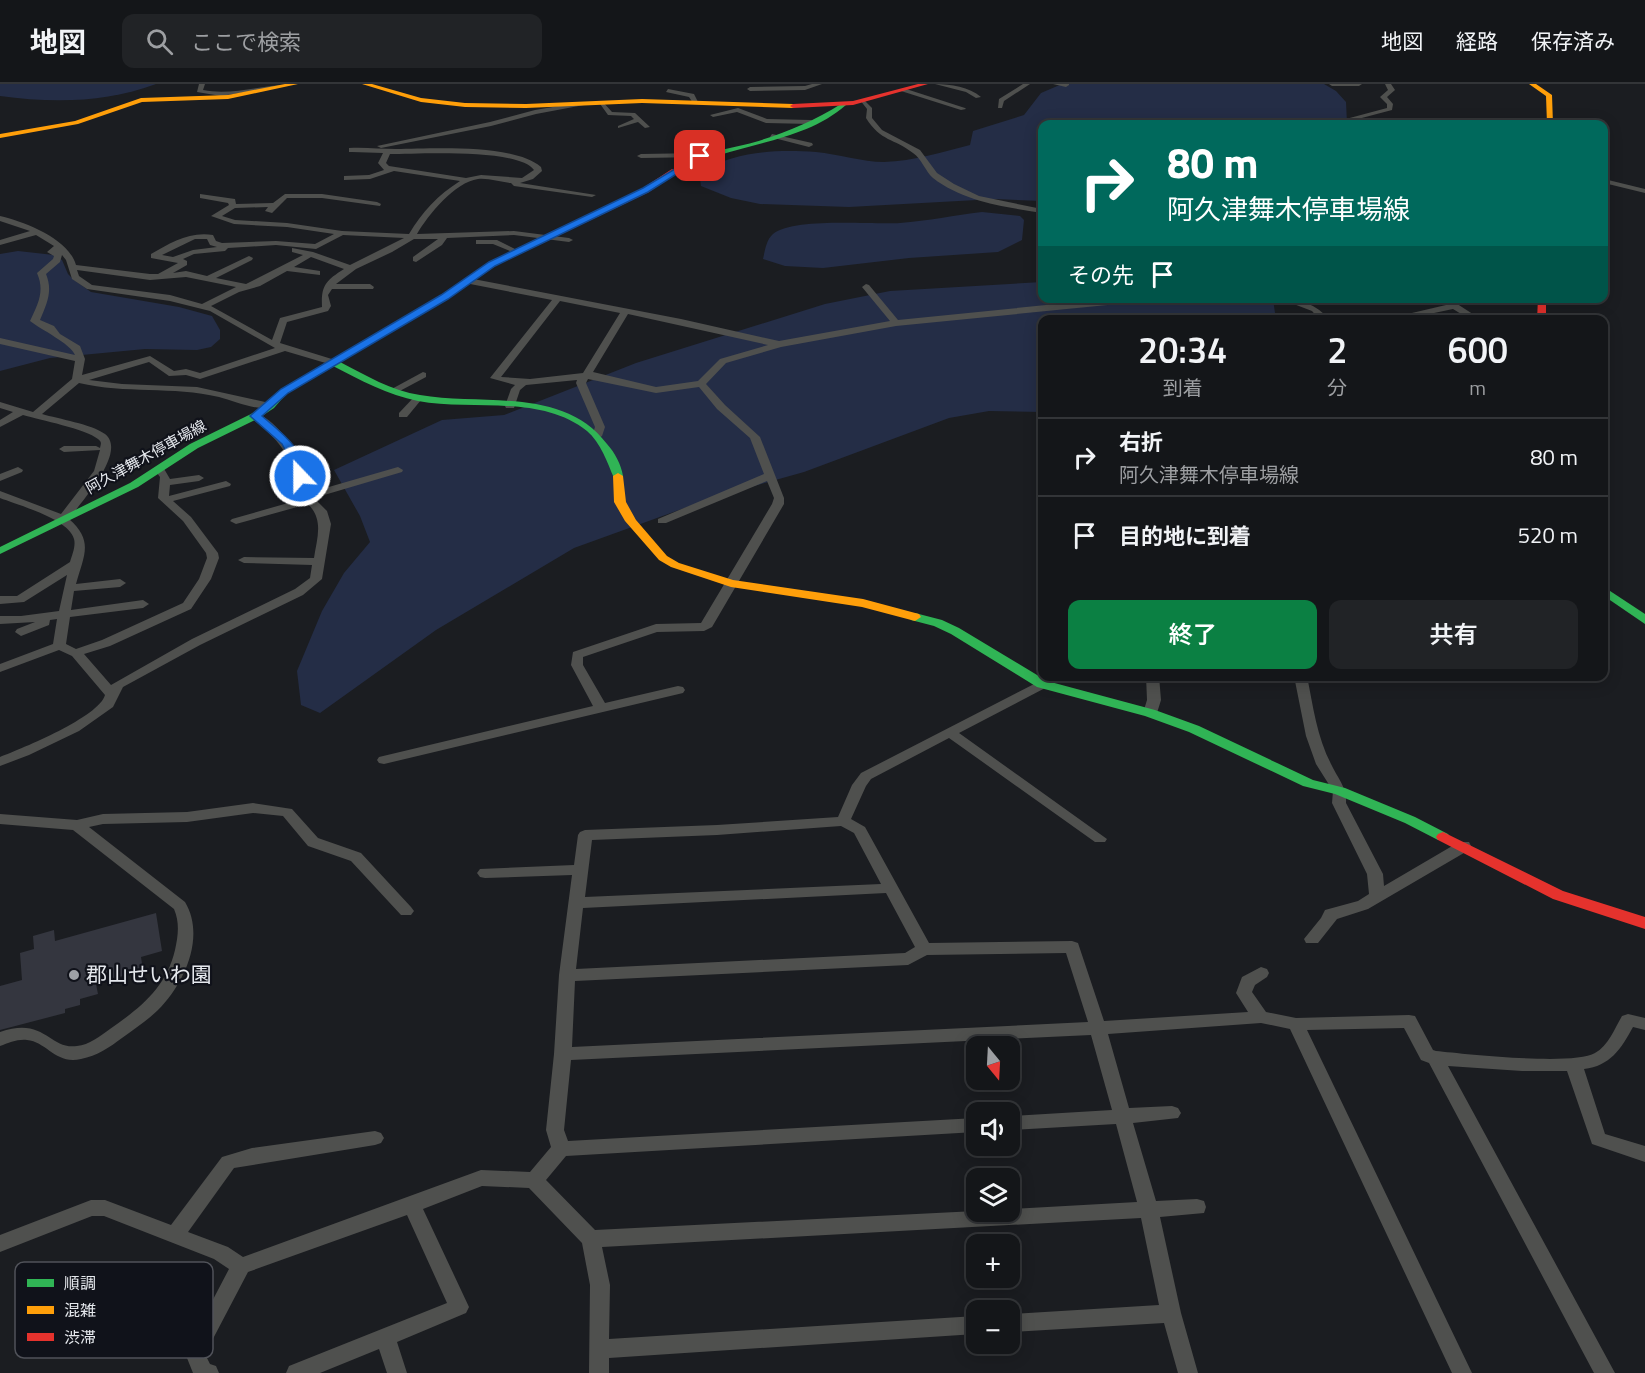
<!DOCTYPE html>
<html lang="ja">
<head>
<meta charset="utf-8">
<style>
	:root { --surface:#141619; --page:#212326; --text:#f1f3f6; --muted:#9d9fa2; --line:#333538; --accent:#0b8043 }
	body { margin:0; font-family:"Titillium Web","Noto Sans JP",sans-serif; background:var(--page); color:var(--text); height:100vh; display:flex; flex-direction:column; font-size:22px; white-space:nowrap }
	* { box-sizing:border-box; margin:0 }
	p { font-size:20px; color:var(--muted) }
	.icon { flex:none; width:33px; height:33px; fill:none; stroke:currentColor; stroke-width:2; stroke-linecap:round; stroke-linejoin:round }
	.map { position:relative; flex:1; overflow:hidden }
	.side { position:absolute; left:1038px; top:231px; width:570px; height:366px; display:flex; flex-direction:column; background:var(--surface); border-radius:12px; box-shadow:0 3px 15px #0003,0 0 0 2px var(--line) }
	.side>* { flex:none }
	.hud { position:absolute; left:1038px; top:36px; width:570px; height:183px; border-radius:12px; box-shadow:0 3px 15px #0003,0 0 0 2px var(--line); background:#00695c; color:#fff; overflow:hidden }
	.needle { width:39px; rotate:162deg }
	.controls { position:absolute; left:966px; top:952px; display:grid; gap:12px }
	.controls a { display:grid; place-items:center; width:54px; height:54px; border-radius:12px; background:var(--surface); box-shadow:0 3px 15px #0003,0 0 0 2px var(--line); font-size:30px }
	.pin { position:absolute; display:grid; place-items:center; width:51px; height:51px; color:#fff; margin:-26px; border-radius:12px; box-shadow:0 3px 9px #0006 }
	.me { position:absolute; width:66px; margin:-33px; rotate:338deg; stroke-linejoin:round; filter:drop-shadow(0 0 4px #0008) }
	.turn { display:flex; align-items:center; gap:21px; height:126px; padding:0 30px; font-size:27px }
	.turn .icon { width:78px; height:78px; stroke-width:2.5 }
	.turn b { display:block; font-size:42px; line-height:51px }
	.then { display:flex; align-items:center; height:57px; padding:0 30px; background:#0003; gap:12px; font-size:22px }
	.eta { display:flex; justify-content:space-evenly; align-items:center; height:102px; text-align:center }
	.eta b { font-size:36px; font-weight:600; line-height:42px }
	.action { display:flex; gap:12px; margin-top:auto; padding:12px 30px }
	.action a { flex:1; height:69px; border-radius:12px; background:var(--accent); color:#fff; font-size:24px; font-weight:600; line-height:69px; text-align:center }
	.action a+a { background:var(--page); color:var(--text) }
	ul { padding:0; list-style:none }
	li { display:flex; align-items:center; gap:18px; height:78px; padding:0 30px; border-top:2px solid var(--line) }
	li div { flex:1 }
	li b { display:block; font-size:22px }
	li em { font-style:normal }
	header { display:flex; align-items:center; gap:36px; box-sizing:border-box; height:84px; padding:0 30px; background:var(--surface); border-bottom:2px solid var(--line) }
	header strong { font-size:28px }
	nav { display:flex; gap:33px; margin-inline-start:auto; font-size:21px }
	.search { width:420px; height:54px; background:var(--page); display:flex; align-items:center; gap:15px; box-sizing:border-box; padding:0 21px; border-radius:12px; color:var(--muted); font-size:22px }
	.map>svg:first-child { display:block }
	.green { fill:#242d46 }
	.building { fill:#34363f }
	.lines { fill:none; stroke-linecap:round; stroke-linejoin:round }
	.street { fill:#4f504e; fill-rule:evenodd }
	.fast { fill:#30b455; fill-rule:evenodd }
	.slow { fill:#ff9f0a; fill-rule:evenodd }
	.jam { fill:#e5322d; fill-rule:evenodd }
	.route { fill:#1a73e8; stroke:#114b97; stroke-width:1.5 }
	.poi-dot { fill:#9ea1a6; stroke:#10121a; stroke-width:2 }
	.labels { text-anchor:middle; stroke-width:4.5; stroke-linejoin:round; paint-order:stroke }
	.far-street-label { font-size:15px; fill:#e5e8ed; stroke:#10121a }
	.near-poi-label { font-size:21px; fill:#e5e8ed; stroke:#10121a; text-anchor:start }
	.key { fill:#10121a; stroke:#505259; stroke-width:1.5 }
	.key-label { font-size:16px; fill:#e5e8ed }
</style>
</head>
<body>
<header>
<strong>地図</strong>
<div class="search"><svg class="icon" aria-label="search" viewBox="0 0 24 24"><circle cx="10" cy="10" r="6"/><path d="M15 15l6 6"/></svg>ここで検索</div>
<nav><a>地図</a><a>経路</a><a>保存済み</a></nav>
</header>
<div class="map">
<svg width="1645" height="1289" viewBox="0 0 1645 1289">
	<rect width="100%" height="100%" fill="#1b1d21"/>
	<g class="green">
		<path d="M 0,0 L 156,0 C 106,19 52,19 0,12 Z"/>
		<path d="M 1062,0 L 1324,0 L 1336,7 L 1346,18 L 1347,39 L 1042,40 L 1042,117 L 995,115 L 849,123 L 760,120 L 731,114 L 701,102 L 699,87 C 738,68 772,65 816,68 C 838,70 862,78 884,78 C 914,77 942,68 970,61 L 973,47 L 1024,31 L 1041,9 Z"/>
		<path d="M 982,128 L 1020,132 L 1024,136 L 1022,156 L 998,168 L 909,174 L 823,184 L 785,182 L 763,175 C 765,167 766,156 773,150 C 794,133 872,141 900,139 C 928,137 955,131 982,128 Z"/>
		<polygon points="18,167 54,171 62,176 68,190 74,196 91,208 179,223 212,232 220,246 220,255 211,263 197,266 145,265 50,274 0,287 0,170"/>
		<polygon points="1042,198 1042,214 1273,215 1275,229 1257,235 1042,236 1042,328 989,327 949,334 804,388 715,413 574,464 436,546 320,629 301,621 297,587 322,527 344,489 370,458 360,432 334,386 442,336 504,331 636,279 825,220 890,207"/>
	</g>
	<polygon class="building" points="156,829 162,867 141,873 143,886 96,900 98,910 80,915 80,921 65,925 65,929 0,946 0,902 22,896 20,869 34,865 33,852 54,846 55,857"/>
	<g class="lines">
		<g class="street">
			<path d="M 199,0 L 205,0 L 203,6 C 233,12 263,0 291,1 L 221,12 L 197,8 Z"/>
			<polygon points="812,0 822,0 805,6 750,7 747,5 750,3 805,2"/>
			<path d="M 935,0 C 951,0 969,3 981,13 L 976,14 L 966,8 Z"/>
			<polygon points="1023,0 1030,0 1004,17 1002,24 998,24 999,15"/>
			<polygon points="1053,0 1069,0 1069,1 1066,3"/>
			<polygon points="1329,0 1362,0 1359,2 1332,2"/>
			<polygon points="1385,0 1391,0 1395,6 1387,13 1393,20 1392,26 1339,40 1330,40 1331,39 1387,24 1387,20 1380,13 1388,6"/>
			<polygon points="903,4 965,24 966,25 961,26 901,7"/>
			<polygon points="668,5 694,10 698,18 693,19 689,13 666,8"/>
			<path d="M 860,16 L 864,16 L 872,24 L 872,34 L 882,46 L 920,66 L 937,89 L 954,100 L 979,112 L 1042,125 L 1042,129 C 1006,123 964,118 933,94 C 925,87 922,75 913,69 C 894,54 881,58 866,34 L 867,25 Z"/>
			<polygon points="598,17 602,17 612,28 635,29 650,43 645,44 638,38 618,44 618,42 634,35 631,32 608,31"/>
			<polygon points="582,18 584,21 536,30 491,42 381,64 377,62 490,38 535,26"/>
			<polygon points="738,24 767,35 811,36 814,38 811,40 766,39 737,28 713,33 710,31"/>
			<polygon points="772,50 812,59 813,61 809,63 770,53"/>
			<path d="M 349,64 C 364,63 381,65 396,65 C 432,65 513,59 541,83 L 542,87 L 533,95 L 520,99 L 596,111 L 592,113 L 514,102 L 511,99 C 500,98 489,94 478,95 C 455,98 428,131 417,150 L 514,147 L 569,154 L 573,156 L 569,158 L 514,151 L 447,154 L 442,161 L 416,178 L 413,177 L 413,173 L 438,155 L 414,155 L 392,168 L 356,185 L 336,200 L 370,200 L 374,203 L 373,205 L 332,205 L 328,211 L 331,222 L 328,227 L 287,238 L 280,259 L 335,276 L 335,280 L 329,280 L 285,267 L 200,295 L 186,291 L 169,292 L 149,278 L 89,296 L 122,300 L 197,303 L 274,320 L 274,324 C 256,327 235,317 219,313 C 173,302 125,310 79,299 L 42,330 C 59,335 91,340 105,350 C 128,368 80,419 69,435 C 94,457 84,471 76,500 L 120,495 L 126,499 L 120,503 L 74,507 L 71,526 L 143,516 L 149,520 L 143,524 L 70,533 L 66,560 L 76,565 L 102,556 L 183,519 L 199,495 L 207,474 L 206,469 L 183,437 L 158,414 L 160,393 L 154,385 L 155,383 L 163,383 L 170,395 L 199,391 L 204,394 L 199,397 L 170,401 L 169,412 L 226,397 L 231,400 L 230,402 L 173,417 L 191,433 L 218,469 L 219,474 L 211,495 L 191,525 L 110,562 L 84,570 L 111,601 L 192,555 L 295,505 L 310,494 L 312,481 L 244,479 L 238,476 L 244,473 L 314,474 C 317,454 324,436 308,420 L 236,440 L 230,437 L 232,435 L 302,415 L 293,405 C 295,372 276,353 251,334 L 251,330 C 269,327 297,365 302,381 C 304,389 304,396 303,404 L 308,409 L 398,383 L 403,386 L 402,388 L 314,414 L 327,427 L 331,440 L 322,495 L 303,511 L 200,561 L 123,603 L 113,623 L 79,647 L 29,671 L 0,682 L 0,673 C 23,664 99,633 105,611 L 72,572 L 59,566 L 0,588 L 0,580 L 53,560 L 57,535 L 50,536 L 49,541 L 21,552 L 15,548 L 17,545 L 35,538 L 0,540 L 0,532 L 21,532 L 59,527 L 67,491 L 24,518 L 0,520 L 0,512 L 17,512 L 70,478 C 72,471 76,462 74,455 C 69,435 18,421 0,414 L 0,407 L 61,430 L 94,387 L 100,366 L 64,368 L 59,365 L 64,362 L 96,362 L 100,364 C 101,359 102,358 98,355 C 86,345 40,336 23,331 L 0,343 L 0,336 L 13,328 L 0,324 L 0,318 L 33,328 L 72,295 L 75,277 L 0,260 L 0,254 L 75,271 C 71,260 40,245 30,237 C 38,220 45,207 37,189 L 53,175 L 54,172 L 47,168 L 54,162 L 36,151 L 0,161 L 0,156 L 30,147 L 0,137 L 0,132 C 25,138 68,154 76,181 L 150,190 L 158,190 L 178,179 L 151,174 L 151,170 C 170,159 190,147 213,151 L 216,157 L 222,159 L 276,157 L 315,160 L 334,150 L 287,143 L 234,140 L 211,132 L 229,121 L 228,119 L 200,114 L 200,110 L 235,115 L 236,120 L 273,119 L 285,110 L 322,110 L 377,118 L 381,120 L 380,122 L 322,114 L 287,114 L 272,129 L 265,127 L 268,123 L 235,124 L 222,132 L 235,136 L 287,139 L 342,147 L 409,150 C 422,128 438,111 460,97 L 394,87 L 370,95 L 344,96 L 344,92 L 369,91 L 384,86 L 378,79 L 383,69 L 352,68 L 349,68 ZM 390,70 C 419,70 518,64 534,86 L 522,94 L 481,91 L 466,94 L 389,82 L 386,79 ZM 343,151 L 404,154 L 350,181 L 313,168 L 292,164 L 292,168 L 303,171 L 246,200 L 216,194 L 252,176 L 253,174 L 249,172 L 207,192 L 186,187 L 173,189 L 187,181 L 187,177 L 183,175 L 194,170 L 225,167 L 228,164 L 276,161 L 316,165 ZM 195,155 L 207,155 L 210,161 L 217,163 L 193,166 L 173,173 L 162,171 ZM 62,171 L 66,176 L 72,195 L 87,205 L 170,217 L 210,227 L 275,264 L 200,289 L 186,285 L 174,287 L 150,272 L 82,291 L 85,275 L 80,262 L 60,250 L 54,242 L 40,236 C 47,219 53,207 46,190 L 60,178 ZM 311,173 L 344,185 C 325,197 321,202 322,223 L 280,234 L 272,256 L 211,222 L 239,208 L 260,202 L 287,187 L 320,191 L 320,187 L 294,183 ZM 77,186 L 150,196 L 186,193 L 236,203 L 202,220 L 170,211 L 92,201 L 79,192 Z"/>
			<polygon points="702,69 706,71 705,73 641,74 637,72 641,70"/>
			<polygon points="1604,95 1645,105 1645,109 1604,99"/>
			<polygon points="476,156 497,156 521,168 517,170 493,160 476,160"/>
			<path d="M 468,194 L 681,235 L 779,257 L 890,237 L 862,203 L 866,200 L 869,201 L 898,236 L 1116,214 L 1152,214 L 1148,217 L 896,242 L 781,263 L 726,279 L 706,300 L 725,321 L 760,353 L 784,414 L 784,420 L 712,543 L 704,547 L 657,548 L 583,573 L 583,581 L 605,619 L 678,602 L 683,603 L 685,606 L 683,609 L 384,680 L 379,679 L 377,676 L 379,673 L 593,622 L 571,581 L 573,568 L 656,540 L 701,539 L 772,420 L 774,414 L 767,397 L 666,439 L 658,439 L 658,435 L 764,390 L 750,354 L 717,325 L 699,303 L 656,309 L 588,295 L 586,299 L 605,343 L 602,352 L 597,355 L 592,352 L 595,343 L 576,299 L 577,296 L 526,301 L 520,306 L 514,324 L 506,324 L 505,322 L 511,305 L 515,301 L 490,294 L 552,216 L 465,199 L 464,197 ZM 560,217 L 620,229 L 583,289 L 530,295 L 501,293 ZM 628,230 L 768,261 L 720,275 L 698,297 L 656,303 L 593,288 Z"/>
			<path d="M 1278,214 C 1299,214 1316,220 1330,236 L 1320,236 L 1312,227 Z"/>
			<polygon points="1437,214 1448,214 1482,236 1471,236 1453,225 1401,236 1382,236 1446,221"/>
			<polygon points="423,288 426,289 426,293 396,309 388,307"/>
			<polygon points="418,311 421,312 421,316 407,333 399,333 399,329 415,312"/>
			<polygon points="18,383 23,386 22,388 0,397 0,390"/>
			<polygon points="1146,592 1159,592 1161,616 1157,629 1150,633 1143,629 1147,616"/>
			<path d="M 1294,592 L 1307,592 C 1313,622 1317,653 1331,680 C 1338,695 1347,703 1346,719 L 1383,790 L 1384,802 L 1459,758 L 1469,758 L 1471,762 L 1469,766 L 1368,825 L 1337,835 L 1318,859 L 1306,859 L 1304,855 L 1321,834 L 1325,826 L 1358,817 L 1369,810 L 1367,790 L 1332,719 L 1333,707 L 1316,680 L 1306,652 Z"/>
			<path d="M 1042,596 L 1047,597 L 1049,600 L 1047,603 L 959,649 L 1107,755 L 1105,758 L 1095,758 L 949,654 L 871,695 L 866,702 L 851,735 L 865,743 L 929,859 L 1072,857 L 1078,859 L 1104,937 L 1248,928 L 1236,909 L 1242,893 L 1261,883 L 1267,885 L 1269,889 L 1267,893 L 1255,901 L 1252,908 L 1266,928 L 1296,934 L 1409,931 L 1415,932 L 1433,966 L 1436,967 C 1466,970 1573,982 1595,969 C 1608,962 1615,944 1622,932 L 1628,930 L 1645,934 L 1645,946 L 1633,943 C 1621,965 1610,982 1584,985 L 1605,1050 L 1645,1062 L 1645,1078 L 1592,1060 L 1567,987 L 1522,987 L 1448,982 L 1615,1289 L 1594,1289 L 1429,979 L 1421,976 L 1404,944 L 1307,946 L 1472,1289 L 1452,1289 L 1290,945 L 1261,939 L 1108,950 L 1129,1024 L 1172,1022 L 1178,1024 L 1181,1029 L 1178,1034 L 1133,1039 L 1156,1117 L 1197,1115 L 1204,1117 L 1206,1123 L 1204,1129 L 1160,1133 L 1181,1229 L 1198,1289 L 1178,1289 L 1164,1239 L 1010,1248 L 1010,1230 L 1159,1221 L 1141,1134 L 602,1163 L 610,1201 L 609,1255 L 976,1232 L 976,1250 L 609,1274 L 609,1289 L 589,1289 L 590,1201 L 582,1159 L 529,1104 L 482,1102 L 423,1125 L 469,1223 L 466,1229 L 397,1258 L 407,1289 L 387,1289 L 379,1265 L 320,1289 L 286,1289 L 289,1282 L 447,1219 L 407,1131 L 248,1188 L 205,1270 L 210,1280 L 216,1282 L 219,1289 L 193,1289 L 185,1269 L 229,1185 L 214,1175 L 104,1132 L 92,1132 L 0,1168 L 0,1151 L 91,1116 L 105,1116 L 171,1141 L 222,1073 L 252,1064 L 375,1047 L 381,1049 L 384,1054 L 381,1059 L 375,1061 L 234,1084 L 188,1148 L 228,1163 L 243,1173 L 481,1086 L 530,1088 L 551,1063 L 546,1046 L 554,970 L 559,891 L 572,791 L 485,794 L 480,793 L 477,789 L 480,785 L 574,781 L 578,751 L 580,748 L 585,746 L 717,741 L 838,733 L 852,701 L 861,689 ZM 841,742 L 854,749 L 881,800 L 585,813 L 592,756 L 717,751 ZM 886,809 L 915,863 L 905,869 L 576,885 L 583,824 ZM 1066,869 L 1088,938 L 572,963 L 575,897 L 908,881 L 927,871 ZM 1091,951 L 1112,1026 L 1010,1032 L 1010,1046 L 1116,1040 L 1137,1118 L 1010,1125 L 1010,1128 L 976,1127 L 595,1146 L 546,1096 L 566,1072 L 976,1048 L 976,1034 L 568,1057 L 564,1046 L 571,976 Z"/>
			<path d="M 253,719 L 292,725 L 318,754 L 361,769 L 411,823 L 414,827 L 411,831 L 401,831 L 351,777 L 308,762 L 283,732 L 253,729 L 187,738 L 103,740 L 89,743 L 185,818 C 206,853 184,900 158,926 C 147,937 134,945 122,954 C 110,963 97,972 81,975 C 56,981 47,958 27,956 C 17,955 9,959 0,962 L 0,948 C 45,932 49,966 77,962 C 89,961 100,952 110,945 C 140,924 166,904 175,866 C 178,852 180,839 174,825 L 73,746 L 0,740 L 0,730 L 77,736 L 103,730 L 187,728 Z"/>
		</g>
		<g class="fast">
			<path d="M 841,20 L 846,21 C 799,62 730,58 678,89 L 671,87 C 694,68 727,66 755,58 C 785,49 814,37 841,20 Z"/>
			<path d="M 354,263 L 357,264 L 357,268 L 340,278 C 365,291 392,307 420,311 C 483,322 563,302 607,360 C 615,369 621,380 623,392 L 618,395 L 614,394 C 607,378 601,359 587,347 C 541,310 472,327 418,317 C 388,311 360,296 333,282 L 287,309 L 274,324 L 259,334 L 198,364 L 138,403 L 0,470 L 0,463 L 130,399 L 190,360 L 251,330 L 266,320 L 281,305 Z"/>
			<polygon points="1604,503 1645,530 1645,540 1604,512"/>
			<polygon points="915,529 942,536 959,544 1047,597 1155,626 1199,642 1313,696 1345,704 1415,733 1448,750 1450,753 1448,756 1438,756 1405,739 1335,710 1303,702 1189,648 1145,632 1037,603 951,550 934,542 911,536 909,533 911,530"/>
		</g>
		<g class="slow">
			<polygon points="285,0 298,0 228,15 142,18 78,40 0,54 0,50 75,37 141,14 228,11"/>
			<polygon points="362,0 372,0 421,14 465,19 526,20 642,15 793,20 796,22 793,24 642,19 526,24 465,23 421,18"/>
			<polygon points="1529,0 1536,0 1552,11 1553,40 1547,40 1546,12"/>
			<polygon points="618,389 623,392 626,418 636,436 667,472 679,479 733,496 863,515 919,530 921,533 915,537 862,523 731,503 671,483 659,476 625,437 614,418 613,392"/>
		</g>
		<g class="jam">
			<polygon points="918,0 928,0 853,21 793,24 790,22 793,20 853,17"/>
			<polygon points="672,85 679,87 649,108 495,182 448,215 357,268 349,266 442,211 489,178 643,104"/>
			<polygon points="1538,214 1546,214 1546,236 1537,236"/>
			<polygon points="1443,748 1563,807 1645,833 1645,845 1553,815 1438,756 1436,753 1438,750"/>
		</g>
	</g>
	<path class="route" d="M 700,70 L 702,74 L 648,108 L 495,182 L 448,215 L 288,309 L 262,332 C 278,346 310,369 304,394 L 296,394 L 292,379 L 282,360 L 250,332 L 281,305 L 441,211 L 489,178 L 643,104 Z"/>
	<circle class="poi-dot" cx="74" cy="891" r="6"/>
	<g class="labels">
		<g class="far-street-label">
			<text transform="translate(146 373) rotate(-29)" y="5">阿久津舞木停車場線</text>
		</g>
		<g class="near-poi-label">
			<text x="86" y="898">郡山せいわ園</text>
		</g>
	</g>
	<rect x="15" y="1178" width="198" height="96" rx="9" class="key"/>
	<rect x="27" y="1195" width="27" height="8" fill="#30b455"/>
	<rect x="27" y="1222" width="27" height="8" fill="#ff9f0a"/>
	<rect x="27" y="1249" width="27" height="8" fill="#e5322d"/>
	<g class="key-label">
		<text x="64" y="1205">順調</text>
		<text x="64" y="1232">混雑</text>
		<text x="64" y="1259">渋滞</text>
	</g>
</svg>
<div class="controls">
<a><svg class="needle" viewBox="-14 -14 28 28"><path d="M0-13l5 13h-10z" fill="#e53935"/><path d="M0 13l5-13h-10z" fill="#9d9fa2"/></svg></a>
<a><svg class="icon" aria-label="sound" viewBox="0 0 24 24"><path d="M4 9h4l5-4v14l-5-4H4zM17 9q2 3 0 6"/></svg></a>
<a><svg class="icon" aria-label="layers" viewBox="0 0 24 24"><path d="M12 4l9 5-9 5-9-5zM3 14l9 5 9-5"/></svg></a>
<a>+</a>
<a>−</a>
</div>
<div class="pin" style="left:700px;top:72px;background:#d93025"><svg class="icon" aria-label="arrive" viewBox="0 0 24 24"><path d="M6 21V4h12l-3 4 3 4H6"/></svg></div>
<svg class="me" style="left:300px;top:392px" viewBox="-20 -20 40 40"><circle r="17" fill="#1a73e8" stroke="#fff" stroke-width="3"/><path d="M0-11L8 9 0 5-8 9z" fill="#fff"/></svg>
<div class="hud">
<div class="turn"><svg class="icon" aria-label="right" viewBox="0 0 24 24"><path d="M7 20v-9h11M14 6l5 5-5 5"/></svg><div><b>80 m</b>阿久津舞木停車場線</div></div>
<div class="then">その先<svg class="icon" aria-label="arrive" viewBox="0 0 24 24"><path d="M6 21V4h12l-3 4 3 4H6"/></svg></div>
</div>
<section class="side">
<div class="eta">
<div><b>20:34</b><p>到着</p></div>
<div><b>2</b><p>分</p></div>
<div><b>600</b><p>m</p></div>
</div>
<ul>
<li><svg class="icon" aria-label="right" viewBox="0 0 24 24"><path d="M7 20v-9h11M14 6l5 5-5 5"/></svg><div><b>右折</b><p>阿久津舞木停車場線</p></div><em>80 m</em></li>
<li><svg class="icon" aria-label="arrive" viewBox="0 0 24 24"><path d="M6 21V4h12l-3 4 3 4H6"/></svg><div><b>目的地に到着</b></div><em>520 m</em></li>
</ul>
<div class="action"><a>終了</a><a>共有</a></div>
</section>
</div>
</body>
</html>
